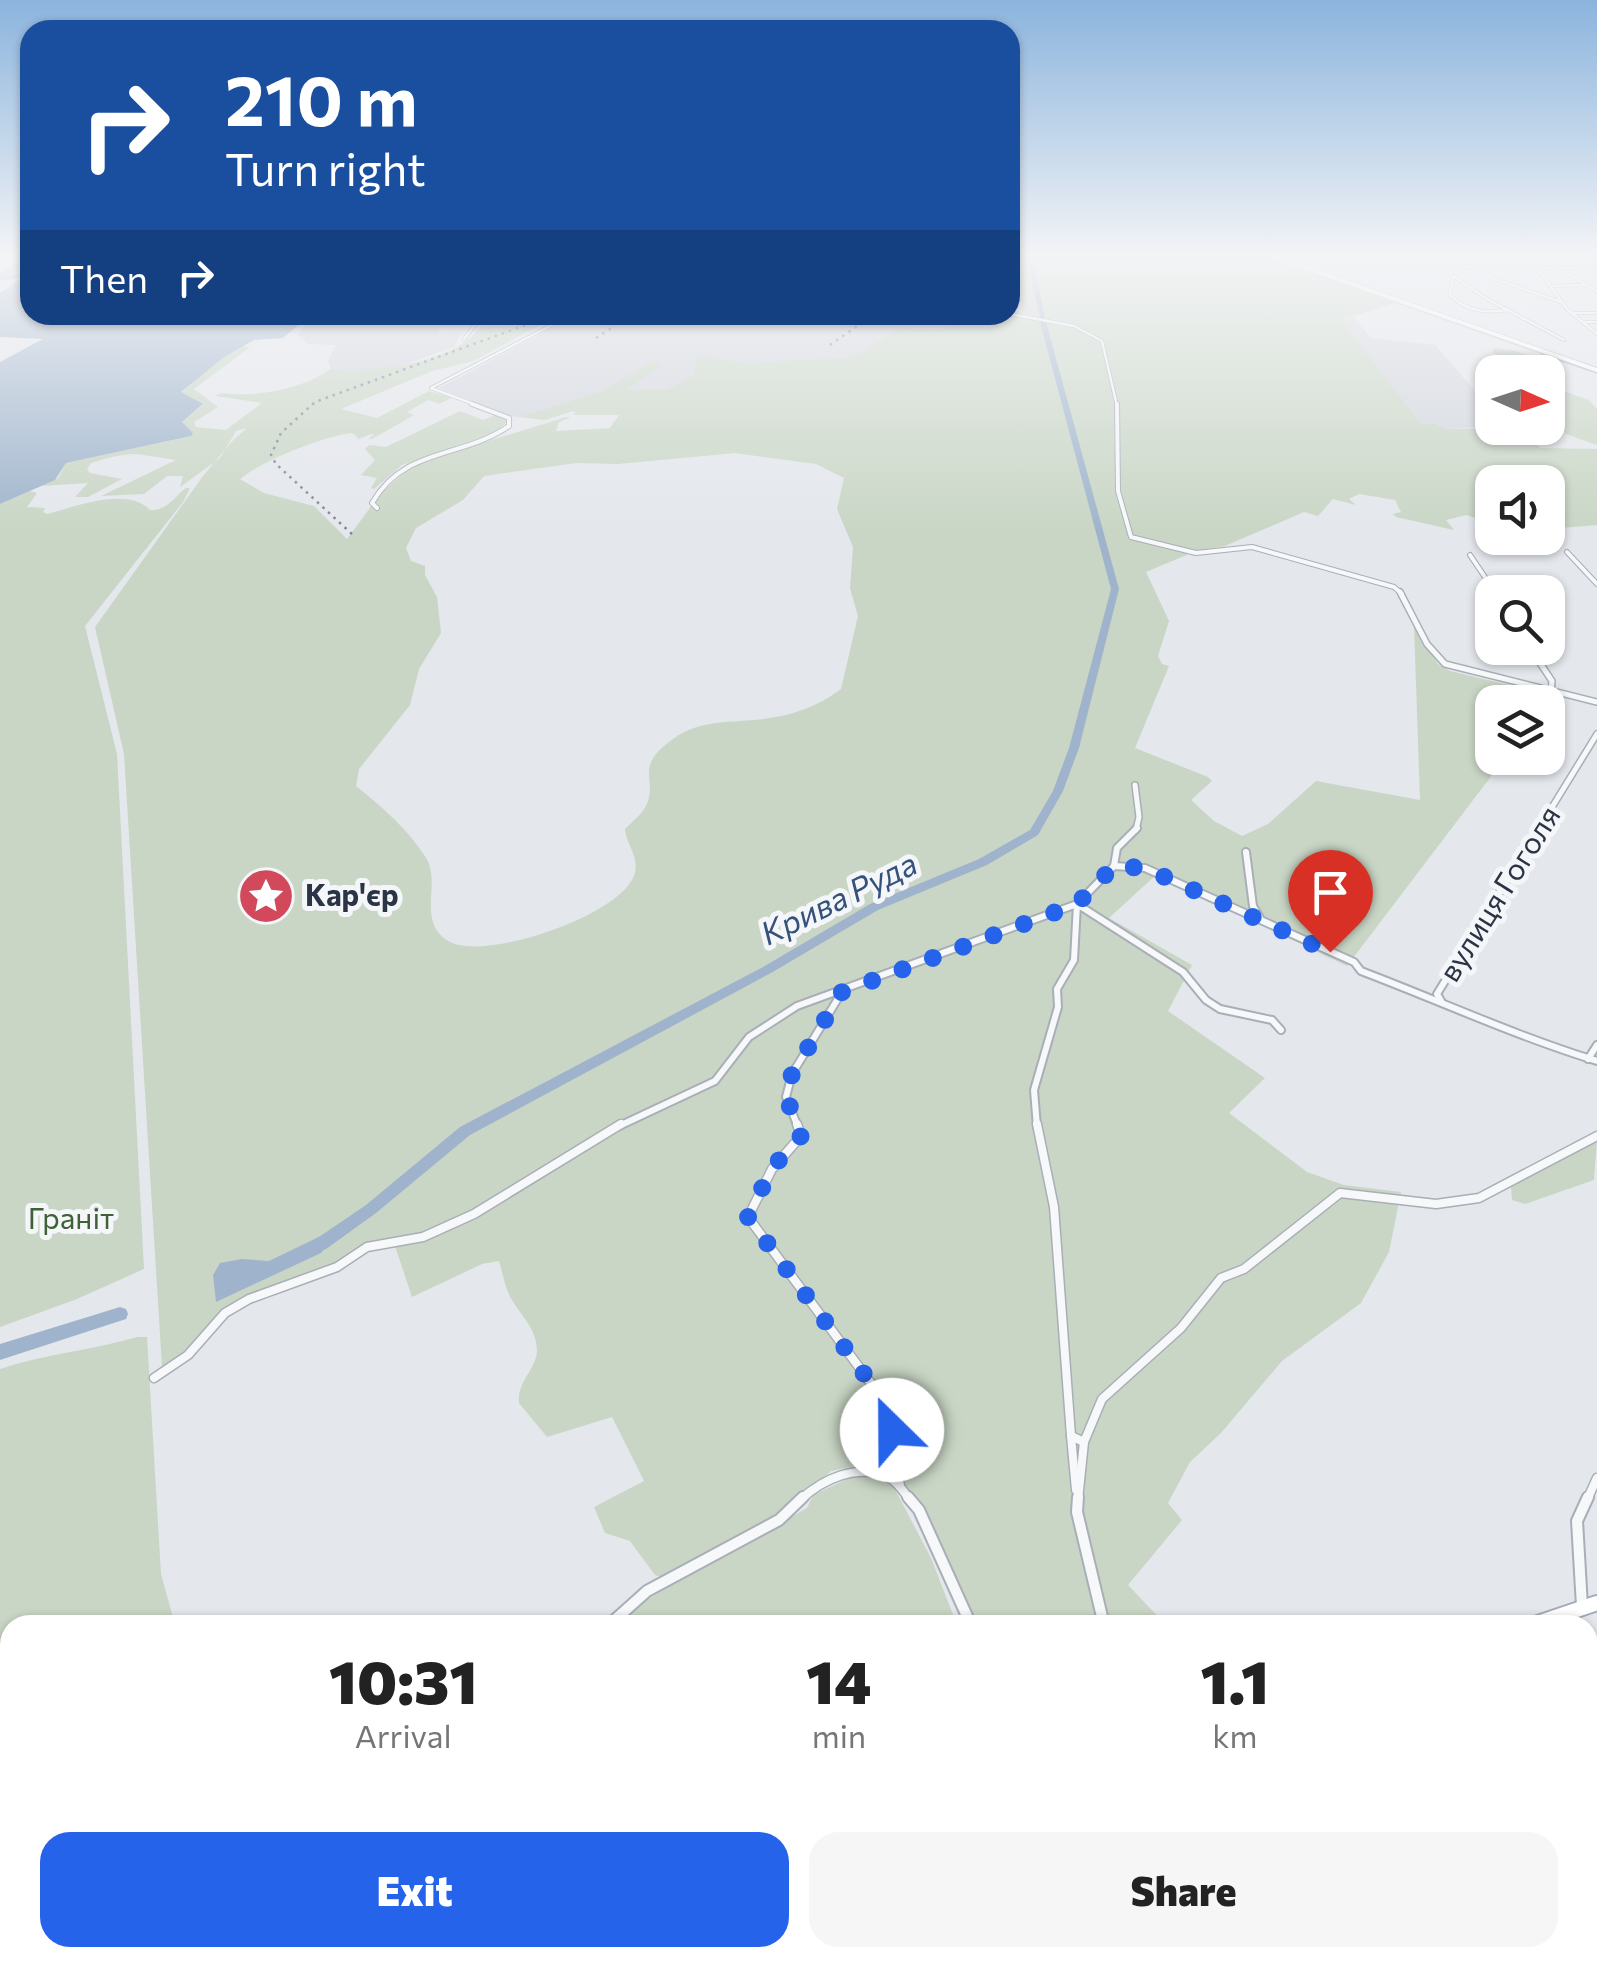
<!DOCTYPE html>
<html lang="en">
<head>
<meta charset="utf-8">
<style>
	:root { --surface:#fff; --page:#f6f6f6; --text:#222; --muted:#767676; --accent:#2563eb }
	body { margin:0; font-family:Commissioner,sans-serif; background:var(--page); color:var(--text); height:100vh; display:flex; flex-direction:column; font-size:38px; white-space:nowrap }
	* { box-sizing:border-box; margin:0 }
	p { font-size:32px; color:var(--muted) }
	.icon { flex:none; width:55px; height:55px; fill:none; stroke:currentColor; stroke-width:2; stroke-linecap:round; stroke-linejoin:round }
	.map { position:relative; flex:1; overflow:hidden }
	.drawer { position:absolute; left:0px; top:1615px; width:1598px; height:352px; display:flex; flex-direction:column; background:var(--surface); border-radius:30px 30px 0 0; box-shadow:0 2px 8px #0004 }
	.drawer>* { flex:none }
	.banner { position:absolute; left:20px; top:20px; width:1000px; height:305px; border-radius:30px; box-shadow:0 2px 8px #0004; background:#1a4fa0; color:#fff; overflow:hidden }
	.needle { width:65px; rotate:93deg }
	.fabs { position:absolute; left:1475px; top:355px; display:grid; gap:20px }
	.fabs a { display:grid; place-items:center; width:90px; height:90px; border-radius:20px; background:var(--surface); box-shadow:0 2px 8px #0004; font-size:50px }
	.pin { position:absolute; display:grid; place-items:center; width:85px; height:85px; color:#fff; margin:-102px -42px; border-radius:50% 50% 50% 0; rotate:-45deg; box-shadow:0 0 10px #0007 }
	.pin .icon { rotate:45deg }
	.me { position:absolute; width:110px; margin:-55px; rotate:337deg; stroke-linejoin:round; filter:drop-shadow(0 0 8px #0008) }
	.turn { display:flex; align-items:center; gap:35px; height:210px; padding:0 40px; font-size:45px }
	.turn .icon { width:130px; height:130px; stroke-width:2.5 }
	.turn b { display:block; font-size:70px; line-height:85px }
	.then { display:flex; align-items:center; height:95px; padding:0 40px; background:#0003; gap:20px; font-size:38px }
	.eta { display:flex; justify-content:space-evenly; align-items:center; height:170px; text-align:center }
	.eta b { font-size:60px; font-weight:800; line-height:70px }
	.action { display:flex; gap:20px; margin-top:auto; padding:20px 40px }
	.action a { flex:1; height:115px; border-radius:30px; background:var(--accent); color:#fff; font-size:40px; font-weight:800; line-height:115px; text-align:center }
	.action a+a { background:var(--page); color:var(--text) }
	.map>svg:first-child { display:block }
	.built { fill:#d2d6de }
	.green { fill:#c9d6c5; fill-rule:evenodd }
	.water { fill:#9fb4cc }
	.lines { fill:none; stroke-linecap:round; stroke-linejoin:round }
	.stream { stroke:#9fb4cc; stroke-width:2.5 }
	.river { fill:#9fb4cc; fill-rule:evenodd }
	.minor-far5-casing { stroke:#a9aeb7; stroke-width:4 }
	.minor-far4-casing { stroke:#a9aeb7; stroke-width:6 }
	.minor-far3-casing { stroke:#a9aeb7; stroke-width:8 }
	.minor-far2-casing { stroke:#a9aeb7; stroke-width:10 }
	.minor-far1-casing { stroke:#a9aeb7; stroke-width:11 }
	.minor-casing { stroke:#a9aeb7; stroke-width:14 }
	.major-far1-casing { stroke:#a3abb8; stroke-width:5 }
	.major-casing { stroke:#a3abb8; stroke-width:18 }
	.minor-far5 { stroke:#f7f8fa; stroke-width:2.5 }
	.minor-far4 { stroke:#f7f8fa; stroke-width:4 }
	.minor-far3 { stroke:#f7f8fa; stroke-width:5 }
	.minor-far2 { stroke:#f7f8fa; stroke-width:6 }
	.minor-far1 { stroke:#f7f8fa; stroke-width:8 }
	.minor { stroke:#f7f8fa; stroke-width:10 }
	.major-far1 { stroke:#fff; stroke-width:4 }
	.major { stroke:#fff; stroke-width:14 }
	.rail { stroke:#7d8696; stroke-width:2.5; stroke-dasharray:2.5 5; stroke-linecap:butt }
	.route { stroke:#2563eb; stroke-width:18; stroke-dasharray:0 32.4 }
	.labels { text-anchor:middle; stroke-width:10; stroke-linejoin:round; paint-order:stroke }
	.street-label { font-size:30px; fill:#2b3445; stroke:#f4f6f9 }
	.poi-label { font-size:30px; font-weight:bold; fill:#2b3445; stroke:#f4f6f9; text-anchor:start }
	.park-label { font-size:30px; fill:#3f6138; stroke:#f4f6f9 }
	.water-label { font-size:32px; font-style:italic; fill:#34527a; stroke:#f4f6f9 }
</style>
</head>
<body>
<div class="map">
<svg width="1597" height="1967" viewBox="0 0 1597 1967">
	<rect width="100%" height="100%" fill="#e4e7ec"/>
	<g class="built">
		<polygon points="576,315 957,315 952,318 961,323 935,330 901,327 853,357 746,363 698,355 694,375 666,390 625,390 652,361 602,391 519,417 509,416 439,388"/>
		<polygon points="311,317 445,317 438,333 462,332 454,347 397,367 363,371 331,369 328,361 336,345 308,344 298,335"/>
		<polygon points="1353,317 1371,338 1435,345 1482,399 1492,399 1492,426 1447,429 1436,424 1420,423 1340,321"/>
	</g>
	<g class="green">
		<path d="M 1017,256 L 1267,256 L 1597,371 L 1597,374 L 1395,303 L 1341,320 L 1420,423 L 1436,424 L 1447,429 L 1510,428 L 1541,448 L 1597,449 L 1597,525 L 1548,529 L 1548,482 L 1492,482 L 1492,523 L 1466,515 L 1446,520 L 1454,530 L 1396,517 L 1393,514 L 1401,512 L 1395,500 L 1359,494 L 1349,499 L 1356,505 L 1333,499 L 1318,516 L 1304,512 L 1225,546 L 1196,551 L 1146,572 L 1169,621 L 1158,656 L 1162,664 L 1169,666 L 1135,748 L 1208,777 L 1212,781 L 1191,800 L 1214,821 L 1242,836 L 1268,824 L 1316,781 L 1420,800 L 1414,625 L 1438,664 L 1450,671 L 1552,695 L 1546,702 L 1492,702 L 1492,758 L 1505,758 L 1347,966 L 1157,874 L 1109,918 L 1192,965 L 1168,1011 L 1265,1078 L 1229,1113 L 1307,1172 L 1344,1185 L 1401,1192 L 1389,1252 L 1361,1303 L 1282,1361 L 1221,1433 L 1190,1462 L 1168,1503 L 1182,1520 L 1128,1585 L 1166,1625 L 964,1625 L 935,1550 L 900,1482 L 883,1465 L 869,1463 L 831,1471 L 771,1522 L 664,1578 L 655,1575 L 630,1541 L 605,1533 L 594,1507 L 644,1481 L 612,1417 L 547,1437 L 519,1403 C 517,1381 536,1370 537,1351 C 537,1329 522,1317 512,1300 C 505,1289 503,1274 499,1261 L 482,1264 L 412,1297 L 392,1237 L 362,1247 L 343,1264 L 247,1301 L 173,1364 L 162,1367 L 124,754 L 95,627 L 203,476 C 217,460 230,441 247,428 L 236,431 L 220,458 L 180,487 L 183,476 L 167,476 L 144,494 L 101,496 L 176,460 C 133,454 135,450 91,463 L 87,469 L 90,473 L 122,479 L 88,497 L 75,497 L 88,483 L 41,486 L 58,478 L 66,463 L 191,436 L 182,422 L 203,405 L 180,394 L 212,365 L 244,346 L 250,347 L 194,389 L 218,407 L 194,422 L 196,427 L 226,430 L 262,403 L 215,396 L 221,393 C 256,398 303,389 331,369 C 374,372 454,365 481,326 L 541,325 L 473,361 L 432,371 L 341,409 L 377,418 L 429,391 L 452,398 L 439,404 L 428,400 L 407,412 L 414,415 L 372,439 L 368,439 L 374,435 L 371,434 L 359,439 L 352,433 C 324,436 263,460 240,479 L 264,493 L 314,506 L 347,539 L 381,493 L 414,464 L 566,417 L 571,417 L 559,422 L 556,431 L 610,428 L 619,415 L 572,415 L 576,413 L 573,411 L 545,420 L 519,417 L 602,391 L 652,361 L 663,365 L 626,390 L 666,390 L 694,375 L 698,355 L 746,363 L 853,357 L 901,327 L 935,330 L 958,324 L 951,317 L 955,315 L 1022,312 L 1021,291 L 1010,290 L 1010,279 L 1020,269 ZM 735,453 L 816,464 L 844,478 L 837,509 L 853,547 L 850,588 L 858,616 L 841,689 C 819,706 791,716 763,719 C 732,723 700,719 673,739 C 632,768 659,779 646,806 C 641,815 632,822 625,829 C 626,845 639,855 635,873 C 624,915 486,961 450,942 C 415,923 442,883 426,858 C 409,830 381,806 356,786 L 359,769 L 410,705 L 419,669 L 441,633 L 437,597 L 425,575 L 425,566 L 411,561 L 406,548 L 416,528 L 463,500 L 484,476 L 576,463 L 618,464 Z"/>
		<path d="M 1495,348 L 1517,351 L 1544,363 L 1563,391 L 1589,400 L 1597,409 L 1597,445 L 1566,434 L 1548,413 L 1548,372 C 1529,372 1507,363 1492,352 Z"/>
		<polygon points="460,411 483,420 495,415 508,421 491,436 402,465 374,489 371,488 377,478 361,475 375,460 365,449 369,445 386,447"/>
		<path d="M 186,488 L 190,488 L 183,502 L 85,626 L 117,754 L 144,1269 L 77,1299 L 0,1327 L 0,504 L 30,491 L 37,493 L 27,507 L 45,508 L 43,512 L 47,514 C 75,507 127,486 150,510 C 167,511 174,497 186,488 Z"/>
		<polygon points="1597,1139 1594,1180 1525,1204 1512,1200 1511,1187"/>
		<path d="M 137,1337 L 147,1337 L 161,1574 L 175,1625 L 10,1625 L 10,1958 L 267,1958 L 270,1967 L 0,1967 L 0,1369 C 45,1354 92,1350 137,1337 Z"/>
		<polygon points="860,1473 890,1480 931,1558 957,1625 614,1625 641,1603 807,1508 813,1495"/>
		<polygon points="321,1958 877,1958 878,1967 324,1967"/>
	</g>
	<g class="water">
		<polygon points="30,256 30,261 9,275 30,272 30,315 310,315 283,338 254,340 223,358 181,392 203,404 182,422 193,433 191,436 66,463 55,480 0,504 0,362 43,339 0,337 0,293 23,277 0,281 0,273"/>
		<polygon points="327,1233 334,1236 321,1253 216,1302 213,1275 220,1263 242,1259 269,1261"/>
		<polygon points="1597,1857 1597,1967 1584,1967 1588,1958 1588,1863"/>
	</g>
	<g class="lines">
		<polyline class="stream" points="1542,354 1597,372"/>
		<g class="river">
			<polygon points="1027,256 1033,256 1045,319 1040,318"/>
			<polygon points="1043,320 1046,322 1119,589 1079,748 1063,791 1038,835 987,865 878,910 771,973 470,1135 376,1213 326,1249 321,1251 316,1249 314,1244 316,1239 366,1205 460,1127 763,967 870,904 979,859 1030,830 1053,791 1069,748 1111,589 1040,322"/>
			<polygon points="120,1307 126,1309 128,1314 126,1319 0,1360 0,1344"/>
		</g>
		<g class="minor-far5-casing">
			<g id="minor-far5">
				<polyline points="1423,256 1487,299 1564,340"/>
				<polyline points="1464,256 1492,278 1561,302"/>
				<polyline points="1528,256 1567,309 1597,334"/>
				<polyline points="1536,256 1597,291"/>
				<polyline points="1567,256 1597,263"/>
				<polyline points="1538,268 1578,268 1597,273"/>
				<polyline points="1449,272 1480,271"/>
				<path d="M 1453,277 L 1450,295 C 1467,312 1485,313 1508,310"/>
				<polyline points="1551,286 1584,285"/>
				<polyline points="1571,313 1597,313"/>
				<polyline points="1010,314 1074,326 1102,341 1117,406"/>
				<polyline points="461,315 484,322 553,321"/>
				<polyline points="1582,322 1597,322"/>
				<polyline points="464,339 478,321"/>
				<polyline points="431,388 571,315"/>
				<polyline points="431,388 479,406"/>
			</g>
		</g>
		<g class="minor-far4-casing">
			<g id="minor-far4">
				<polyline points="1117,404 1118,491 1131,537 1196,553 1252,547 1394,587 1402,594"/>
				<path d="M 377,508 L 372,503 C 404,447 461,459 509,426 L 509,418 L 472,404"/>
				<polyline points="1567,552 1597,584"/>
				<polyline points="1470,555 1495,592"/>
			</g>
		</g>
		<g class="minor-far3-casing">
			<g id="minor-far3">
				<polyline points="1400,592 1427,644 1445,664 1597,702"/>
				<polyline points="1530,648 1552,681 1551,691"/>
				<polyline points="1135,785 1139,817 1136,830"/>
				<polyline points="1538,830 1597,734"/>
			</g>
		</g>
		<g class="minor-far2-casing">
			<g id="minor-far2">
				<polyline points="1246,852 1253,906 1260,918"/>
				<path d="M 1114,866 L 1145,868 L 1354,962 L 1361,971 C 1440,1001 1516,1036 1597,1061"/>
				<polyline points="1441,1001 1437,994 1539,828"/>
				<polyline points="1588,1059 1597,1045"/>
				<polyline points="617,1127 715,1081 749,1037 797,1006 1077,904 1114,866 1117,848 1137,828"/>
				<polyline points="798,1127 786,1097 792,1074 842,992"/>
				<polyline points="1037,1127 1034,1090 1058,1007 1057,989 1074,960 1077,904 1183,972 1206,1000 1220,1009 1272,1020 1281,1030"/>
			</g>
		</g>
		<g class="minor-far1-casing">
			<g id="minor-far1">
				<polyline points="797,1124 801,1136 772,1169 748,1217 887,1405 900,1486"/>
				<polyline points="1037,1124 1054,1207 1071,1436"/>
				<polyline points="154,1378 188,1355 225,1313 249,1299 337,1267 367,1247 423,1237 474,1214 621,1124"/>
				<polyline points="1076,1490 1071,1436 1084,1442"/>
				<path d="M 800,1500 C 823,1479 857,1463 888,1477 C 897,1481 904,1492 910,1500"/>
				<polyline points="1078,1500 1084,1442 1102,1399 1181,1328 1221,1278 1244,1269 1340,1193 1436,1204 1479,1198 1597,1136"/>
				<polyline points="1587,1500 1597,1478"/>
			</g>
		</g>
		<g class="minor-casing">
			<g id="minor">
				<polyline points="908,1497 919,1510 971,1625"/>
				<polyline points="1078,1497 1077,1512 1104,1625"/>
				<polyline points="1582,1606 1577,1521 1588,1497"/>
				<polyline points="609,1625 647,1591 779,1520 803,1497"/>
			</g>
		</g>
		<g class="major-far1-casing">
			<polyline id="major-far1" points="1272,256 1597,370"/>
		</g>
		<g class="major-casing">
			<g id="major">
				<polyline points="1532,1625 1597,1603"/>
				<polyline points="1317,1967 1318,1958"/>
			</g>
		</g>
		<use href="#minor-far5" class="minor-far5"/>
		<use href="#minor-far4" class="minor-far4"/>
		<use href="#minor-far3" class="minor-far3"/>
		<use href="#minor-far2" class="minor-far2"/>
		<use href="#minor-far1" class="minor-far1"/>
		<use href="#minor" class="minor"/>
		<use href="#major-far1" class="major-far1"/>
		<use href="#major" class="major"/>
		<g class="rail">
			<polyline points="331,317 507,315"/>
			<polyline points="888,320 895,315"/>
			<polyline points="596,338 613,327 620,315"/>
			<polyline points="830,345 873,315"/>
			<polyline points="352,534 276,464 271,455 281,433 315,402 553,315"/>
		</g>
	</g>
	<linearGradient id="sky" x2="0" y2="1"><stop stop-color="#8bb4dd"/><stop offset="0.48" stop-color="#f3f4f6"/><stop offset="1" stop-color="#f3f4f6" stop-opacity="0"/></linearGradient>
	<rect width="1597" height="531" fill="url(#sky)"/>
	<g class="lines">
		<polyline class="route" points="892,1430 887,1405 748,1217 772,1168 801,1136 786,1096 792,1074 842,992 1077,904 1114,866 1145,868 1330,952"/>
	</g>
	<defs>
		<g id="sight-disc" transform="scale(2.875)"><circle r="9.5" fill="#d1495b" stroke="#f4f6f9"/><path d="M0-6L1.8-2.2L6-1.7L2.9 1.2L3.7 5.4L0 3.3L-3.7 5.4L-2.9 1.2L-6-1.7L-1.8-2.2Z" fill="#fff"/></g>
	</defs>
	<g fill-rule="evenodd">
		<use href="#sight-disc" x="266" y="896"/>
	</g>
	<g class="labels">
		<g class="street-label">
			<text transform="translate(1500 894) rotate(-58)" y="10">вулиця Гоголя</text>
		</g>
		<g class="poi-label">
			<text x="305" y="906">Кар'єр</text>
		</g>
		<g class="park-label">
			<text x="71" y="1229">Граніт</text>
		</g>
		<g class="water-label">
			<text transform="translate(839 899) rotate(-26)" y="11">Крива Руда</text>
		</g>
	</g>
</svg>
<div class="fabs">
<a><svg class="needle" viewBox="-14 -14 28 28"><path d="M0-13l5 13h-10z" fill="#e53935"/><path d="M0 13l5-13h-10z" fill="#767676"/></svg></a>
<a><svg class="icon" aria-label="sound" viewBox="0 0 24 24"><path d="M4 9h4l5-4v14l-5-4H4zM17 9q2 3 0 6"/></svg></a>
<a><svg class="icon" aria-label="search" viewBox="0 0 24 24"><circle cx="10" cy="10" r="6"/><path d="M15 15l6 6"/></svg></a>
<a><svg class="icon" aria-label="layers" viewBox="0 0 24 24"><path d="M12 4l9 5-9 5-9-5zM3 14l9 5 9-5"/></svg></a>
</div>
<div class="pin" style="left:1330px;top:952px;background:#d93025"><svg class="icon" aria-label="arrive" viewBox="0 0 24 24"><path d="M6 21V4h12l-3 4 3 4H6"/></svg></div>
<svg class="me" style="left:892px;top:1430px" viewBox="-20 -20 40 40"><circle r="19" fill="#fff"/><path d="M0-13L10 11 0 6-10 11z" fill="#2563eb"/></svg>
<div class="banner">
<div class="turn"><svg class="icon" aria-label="right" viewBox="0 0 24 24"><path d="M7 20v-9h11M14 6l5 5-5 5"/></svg><div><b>210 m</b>Turn right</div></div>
<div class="then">Then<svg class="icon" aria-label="right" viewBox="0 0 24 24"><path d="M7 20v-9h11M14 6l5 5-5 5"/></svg></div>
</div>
<section class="drawer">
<div class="eta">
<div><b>10:31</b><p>Arrival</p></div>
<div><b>14</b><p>min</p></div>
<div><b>1.1</b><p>km</p></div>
</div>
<div class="action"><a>Exit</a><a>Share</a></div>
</section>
</div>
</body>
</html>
